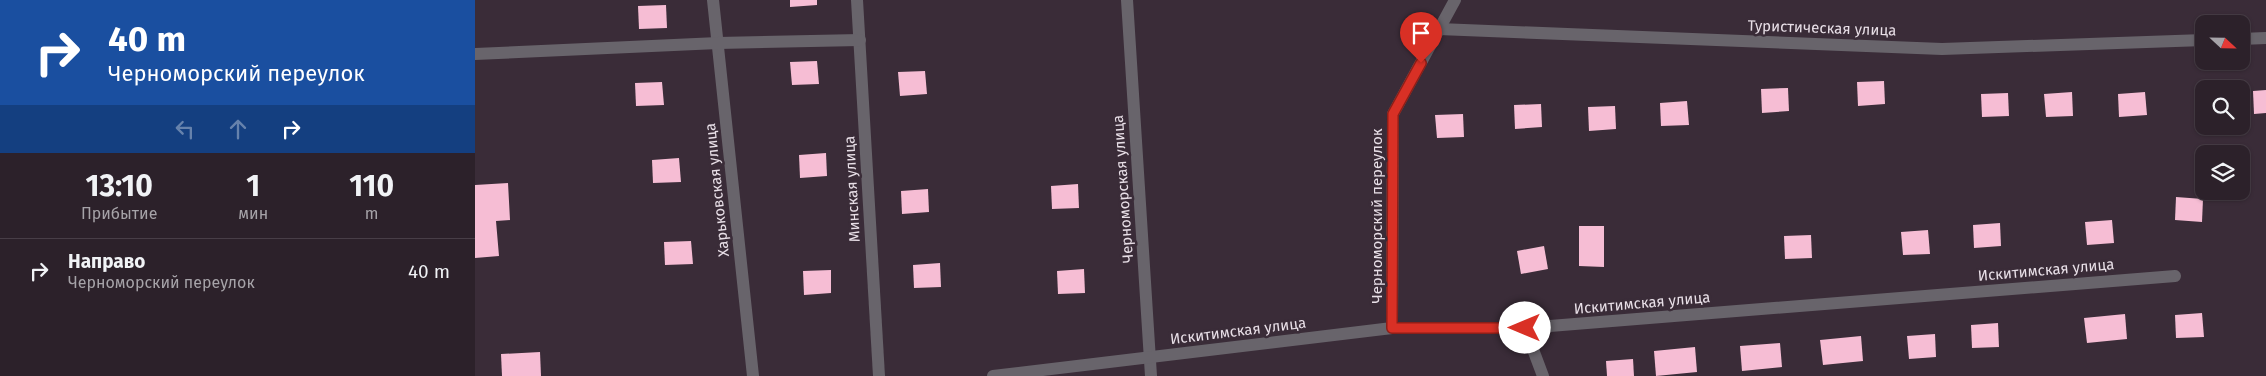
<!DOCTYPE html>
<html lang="ru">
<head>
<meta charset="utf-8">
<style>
	:root { --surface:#2c212a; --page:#382e36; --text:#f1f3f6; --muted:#a6a3a8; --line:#483e47 }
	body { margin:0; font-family:"Fira Sans",sans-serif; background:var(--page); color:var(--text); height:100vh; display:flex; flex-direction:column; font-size:19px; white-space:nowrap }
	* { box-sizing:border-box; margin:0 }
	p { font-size:16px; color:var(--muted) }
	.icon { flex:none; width:28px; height:28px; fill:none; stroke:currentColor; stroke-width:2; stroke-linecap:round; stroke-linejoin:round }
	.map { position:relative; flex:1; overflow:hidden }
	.sheet { display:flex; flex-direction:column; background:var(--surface); width:475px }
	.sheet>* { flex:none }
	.guide { background:#1a4fa0; color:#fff; overflow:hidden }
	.needle { width:32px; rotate:112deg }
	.tools { position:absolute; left:1720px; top:15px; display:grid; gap:10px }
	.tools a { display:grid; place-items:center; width:55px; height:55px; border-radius:10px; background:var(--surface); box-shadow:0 1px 4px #0004,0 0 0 1px var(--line); font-size:25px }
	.pin { position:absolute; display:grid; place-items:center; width:42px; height:42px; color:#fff; margin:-51px -21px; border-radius:50% 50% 50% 0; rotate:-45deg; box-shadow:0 0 5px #0007 }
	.pin .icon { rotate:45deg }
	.me { position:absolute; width:55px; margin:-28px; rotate:270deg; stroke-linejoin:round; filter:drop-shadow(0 0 4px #0008) }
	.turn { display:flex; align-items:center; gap:18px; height:105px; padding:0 25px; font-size:22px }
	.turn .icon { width:65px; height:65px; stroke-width:2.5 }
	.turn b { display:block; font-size:35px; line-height:42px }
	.lanes { display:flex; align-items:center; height:48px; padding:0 25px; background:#0003; justify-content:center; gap:25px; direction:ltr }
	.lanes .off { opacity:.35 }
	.eta { display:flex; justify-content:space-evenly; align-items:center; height:85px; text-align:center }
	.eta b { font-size:30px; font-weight:700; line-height:35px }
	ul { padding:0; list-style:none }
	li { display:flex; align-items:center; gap:15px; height:65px; padding:0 25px; border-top:1px solid var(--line) }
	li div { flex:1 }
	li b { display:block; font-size:19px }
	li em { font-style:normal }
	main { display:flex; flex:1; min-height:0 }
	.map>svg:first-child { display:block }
	.building { fill:#f6bdd4 }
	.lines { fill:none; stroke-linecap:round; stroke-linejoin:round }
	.minor { stroke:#68646b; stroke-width:12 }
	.route-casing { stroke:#8d1f18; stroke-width:12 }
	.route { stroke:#d93025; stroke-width:9 }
	.labels { text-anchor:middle; stroke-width:5; stroke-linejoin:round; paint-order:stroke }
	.street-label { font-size:15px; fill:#e8dfe7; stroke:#3a2c38 }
</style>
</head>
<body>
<main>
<section class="sheet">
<div class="guide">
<div class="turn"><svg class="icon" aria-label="right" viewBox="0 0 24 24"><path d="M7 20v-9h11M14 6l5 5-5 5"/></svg><div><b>40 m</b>Черноморский переулок</div></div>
<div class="lanes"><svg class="icon off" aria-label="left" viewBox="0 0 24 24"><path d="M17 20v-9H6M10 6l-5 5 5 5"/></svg><svg class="icon off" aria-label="ahead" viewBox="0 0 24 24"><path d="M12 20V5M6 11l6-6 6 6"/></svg><svg class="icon" aria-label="right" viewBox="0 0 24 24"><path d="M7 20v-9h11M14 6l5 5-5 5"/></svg></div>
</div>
<div class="eta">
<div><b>13:10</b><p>Прибытие</p></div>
<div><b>1</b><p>мин</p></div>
<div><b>110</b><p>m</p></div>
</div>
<ul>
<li><svg class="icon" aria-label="right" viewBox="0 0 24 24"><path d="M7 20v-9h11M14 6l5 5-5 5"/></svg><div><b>Направо</b><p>Черноморский переулок</p></div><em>40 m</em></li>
</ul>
</section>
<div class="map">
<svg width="1791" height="376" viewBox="0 0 1791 376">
	<rect width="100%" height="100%" fill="#3a2c38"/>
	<g class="building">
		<polygon points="315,0 342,0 342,5 315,7"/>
		<polygon points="191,5 192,28 164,29 163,6"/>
		<polygon points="342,61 344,84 317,85 315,62"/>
		<polygon points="450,71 452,94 425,96 423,72"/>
		<polygon points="1409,81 1410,104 1383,106 1382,82"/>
		<polygon points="187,82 189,105 161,106 160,83"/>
		<polygon points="1313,88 1314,111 1287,113 1286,89"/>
		<polygon points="1791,90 1791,113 1779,114 1778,91"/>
		<polygon points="1597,92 1598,116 1571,117 1569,94"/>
		<polygon points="1670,92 1672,115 1644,117 1643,94"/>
		<polygon points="1533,93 1534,116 1507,117 1506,94"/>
		<polygon points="1212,101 1214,125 1186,126 1185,103"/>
		<polygon points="1066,104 1067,127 1040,129 1039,105"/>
		<polygon points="1140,106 1141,129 1114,131 1113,107"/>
		<polygon points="988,114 989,137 962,138 960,115"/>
		<polygon points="351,153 352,176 325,178 324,155"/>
		<polygon points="204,158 206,182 178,183 177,160"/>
		<polygon points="33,183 35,220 21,221 24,256 0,258 0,185"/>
		<polygon points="603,184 604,208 577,209 576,186"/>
		<polygon points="453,189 454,212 427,214 426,191"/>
		<polygon points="1701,197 1728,199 1727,222 1700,220"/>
		<polygon points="1637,220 1639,243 1612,245 1610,222"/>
		<polygon points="1525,223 1526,246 1499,248 1498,225"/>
		<polygon points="1104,226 1129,226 1129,267 1104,266"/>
		<polygon points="1453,230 1455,254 1428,255 1426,232"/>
		<polygon points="1336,235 1337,258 1310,259 1309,236"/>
		<polygon points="216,241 218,264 190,265 189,242"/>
		<polygon points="1069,246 1073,269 1046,274 1042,251"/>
		<polygon points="465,263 466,287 439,288 438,265"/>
		<polygon points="609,269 610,293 583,294 582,271"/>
		<polygon points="356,270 356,293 329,295 328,271"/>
		<polygon points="1727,313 1729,337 1701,338 1700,315"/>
		<polygon points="1650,314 1652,339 1612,343 1609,318"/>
		<polygon points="1523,323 1524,347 1497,348 1496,325"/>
		<polygon points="1460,334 1461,357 1434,359 1432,336"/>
		<polygon points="1386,336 1388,361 1348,365 1345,340"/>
		<polygon points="1305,343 1307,367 1267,371 1265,346"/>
		<polygon points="1220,347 1222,372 1181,376 1179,351"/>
		<polygon points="65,352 66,376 27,376 26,354"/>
		<polygon points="1158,359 1159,376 1132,376 1131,361"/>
	</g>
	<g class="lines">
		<g class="minor">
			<polyline points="238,0 278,376"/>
			<polyline points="382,0 404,376"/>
			<polyline points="652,0 676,376"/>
			<polyline points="964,29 1467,49 1729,40"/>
			<polyline points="1766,39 1791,38"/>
			<polyline points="0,54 243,43 385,40"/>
			<polyline points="917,328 918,114 980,0"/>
			<polyline points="1050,328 1068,376"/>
			<polyline points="518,376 917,328 1050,328 1700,276"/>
		</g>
	</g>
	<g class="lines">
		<g class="route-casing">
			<polyline id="route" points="946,63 918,114 917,328 1050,328"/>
		</g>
		<use href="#route" class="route"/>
	</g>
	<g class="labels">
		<g class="street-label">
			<text transform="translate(1347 28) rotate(2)" y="5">Туристическая улица</text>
			<text transform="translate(377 189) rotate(-93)" y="5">Минская улица</text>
			<text transform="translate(648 189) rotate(-94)" y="5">Черноморская улица</text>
			<text transform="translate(242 190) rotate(-96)" y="5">Харьковская улица</text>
			<text transform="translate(902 216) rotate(-90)" y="5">Черноморский переулок</text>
			<text transform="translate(1571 270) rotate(-5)" y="5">Искитимская улица</text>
			<text transform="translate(1167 303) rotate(-5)" y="5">Искитимская улица</text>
			<text transform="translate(763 331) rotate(-7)" y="5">Искитимская улица</text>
		</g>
	</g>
</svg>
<div class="tools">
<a><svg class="needle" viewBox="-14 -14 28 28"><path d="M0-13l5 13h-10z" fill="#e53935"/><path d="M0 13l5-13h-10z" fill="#a6a3a8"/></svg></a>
<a><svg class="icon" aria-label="search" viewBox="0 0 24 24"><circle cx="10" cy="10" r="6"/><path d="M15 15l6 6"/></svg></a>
<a><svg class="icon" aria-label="layers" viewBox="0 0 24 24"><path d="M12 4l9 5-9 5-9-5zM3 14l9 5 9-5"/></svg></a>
</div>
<div class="pin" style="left:946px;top:63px;background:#d93025"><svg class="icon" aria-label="arrive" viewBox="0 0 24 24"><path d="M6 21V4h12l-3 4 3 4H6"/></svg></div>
<svg class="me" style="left:1050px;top:328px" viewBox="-20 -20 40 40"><circle r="19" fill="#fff"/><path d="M0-13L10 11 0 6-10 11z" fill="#d93025"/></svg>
</div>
</main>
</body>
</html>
